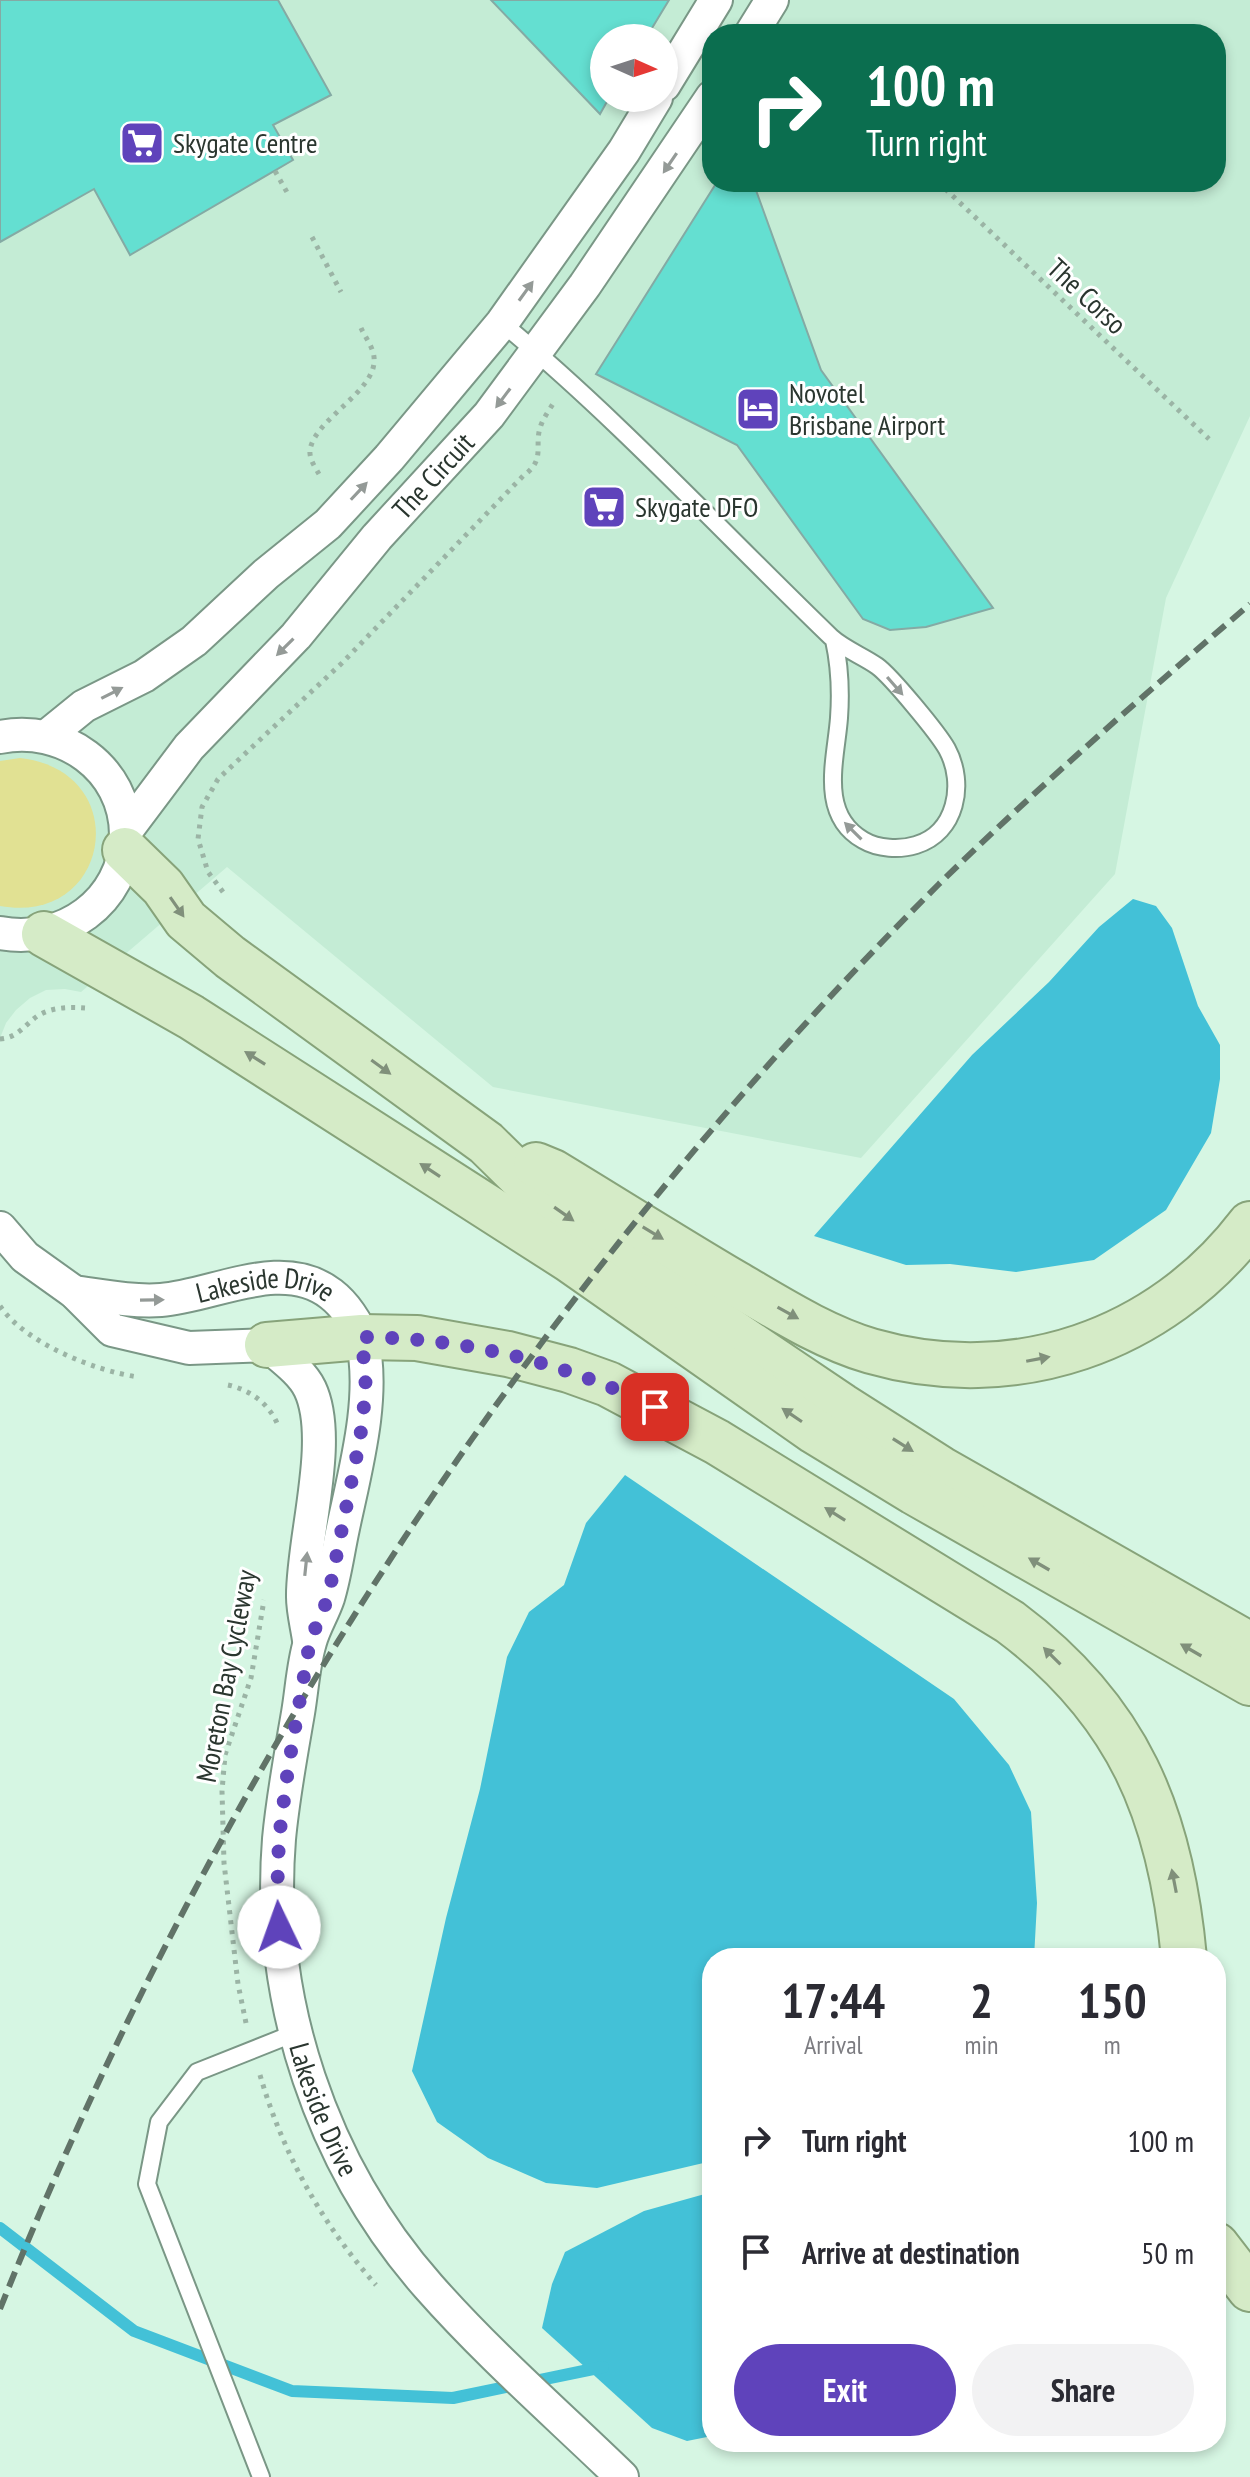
<!DOCTYPE html>
<html lang="en">
<head>
<meta charset="utf-8">
<style>
	:root { --surface:#fff; --page:#f2f2f3; --text:#2b2b33; --muted:#7c7c81; --accent:#5f43bb }
	body { margin:0; font-family:"PT Sans Narrow",sans-serif; background:var(--page); color:var(--text); height:100vh; display:flex; flex-direction:column; font-size:30px; white-space:nowrap }
	* { box-sizing:border-box; margin:0 }
	p { font-size:26px; color:var(--muted) }
	.icon { flex:none; width:44px; height:44px; fill:none; stroke:currentColor; stroke-width:2; stroke-linecap:round; stroke-linejoin:round }
	.map { position:relative; flex:1; overflow:hidden }
	.sheet { position:absolute; left:702px; top:1948px; width:524px; height:504px; display:flex; flex-direction:column; background:var(--surface); border-radius:32px; box-shadow:0 4px 12px #0003 }
	.sheet>* { flex:none }
	.top-card { position:absolute; left:702px; top:24px; width:524px; height:168px; border-radius:32px; box-shadow:0 4px 12px #0003; background:#0b6e4f; color:#fff; overflow:hidden }
	.needle { width:52px; rotate:93deg }
	.fabs { position:absolute; left:590px; top:24px; display:grid; gap:16px }
	.fabs a { display:grid; place-items:center; width:88px; height:88px; border-radius:50%; background:var(--surface); box-shadow:0 4px 12px #0003; font-size:40px }
	.pin { position:absolute; display:grid; place-items:center; width:68px; height:68px; color:#fff; margin:-34px; border-radius:16px; box-shadow:0 4px 12px #0006 }
	.me { position:absolute; width:88px; margin:-44px; rotate:357deg; stroke-linejoin:round; filter:drop-shadow(0 0 6px #0008) }
	.turn { display:flex; align-items:center; gap:28px; height:168px; padding:0 32px; font-size:36px }
	.turn .icon { width:104px; height:104px; stroke-width:2.5 }
	.turn b { display:block; font-size:56px; line-height:68px }
	.eta { display:flex; justify-content:space-evenly; align-items:center; height:136px; text-align:center }
	.eta b { font-size:48px; font-weight:800; line-height:56px }
	.primary-button { display:flex; gap:16px; margin-top:auto; padding:16px 32px }
	.primary-button a { flex:1; height:92px; border-radius:48px; background:var(--accent); color:#fff; font-size:32px; font-weight:800; line-height:92px; text-align:center }
	.primary-button a+a { background:var(--page); color:var(--text) }
	ul { padding:0; list-style:none }
	li { display:flex; align-items:center; gap:24px; height:112px; padding:0 32px }
	li div { flex:1 }
	li b { display:block; font-size:30px }
	li em { font-style:normal }
	.map>svg:first-child { display:block }
	.built { fill:#c4ecd5; fill-rule:evenodd }
	.green { fill:#e1e193 }
	.water { fill:#43c1d7 }
	.lines { fill:none; stroke-linecap:round; stroke-linejoin:round }
	.stream { stroke:#43c1d7; stroke-width:12 }
	.building { fill:#64dfd1; stroke:#84aaa4; stroke-width:2 }
	.lane-casing { stroke:#7a9786; stroke-width:20 }
	.street-casing { stroke:#7a9786; stroke-width:36 }
	.primary-casing { stroke:#87a37a; stroke-width:48 }
	.path { stroke:#9bb4a5; stroke-width:5; stroke-dasharray:4 6; stroke-linecap:butt }
	.lane { stroke:#fff; stroke-width:16 }
	.street { stroke:#fff; stroke-width:32 }
	.primary { stroke:#d5ebc7; stroke-width:44 }
	.rail { stroke:#617368; stroke-width:6; stroke-dasharray:16 8; stroke-linecap:butt }
	.oneway { fill:#949a97 }
	.oneway2 { fill:#80907b }
	.route { stroke:#5f43bb; stroke-width:14; stroke-dasharray:0 25.2 }
	.labels { text-anchor:middle; stroke-width:6; stroke-linejoin:round; paint-order:stroke }
	.poi-label { font-size:28px; fill:#2a362f; stroke:#fff; text-anchor:start }
	.street-label { font-size:28px; fill:#2a362f; stroke:#fff }
</style>
</head>
<body>
<div class="map">
<svg width="1250" height="2477" viewBox="0 0 1250 2477">
	<rect width="100%" height="100%" fill="#d6f6e3"/>
	<path class="built" d="M 0,0 L 1250,0 L 1250,416 L 1166,598 L 1115,874 L 861,1158 L 493,1087 L 227,867 L 81,992 L 65,989 L 46,990 L 30,998 L 16,1010 L 6,1023 L 0,1038 ZM 712,34 L 1216,34 L 1216,182 L 712,182 ZM 604,38 L 664,38 L 664,98 L 604,98 Z"/>
	<path class="green" d="M 20,758 C 135,771 112,926 0,906 L 0,761 Z"/>
	<g class="water">
		<polygon points="1133,899 1156,906 1172,928 1198,1006 1220,1045 1220,1079 1211,1133 1166,1210 1094,1260 1016,1272 950,1264 906,1265 814,1236 972,1055 1049,982 1099,927"/>
		<polygon points="625,1475 954,1699 1009,1765 1031,1812 1037,1903 1034,1958 712,1958 712,2161 597,2188 546,2183 488,2158 437,2122 412,2071 446,1918 480,1789 507,1657 529,1612 564,1585 586,1523"/>
		<polygon points="712,2192 712,2436 687,2441 652,2428 542,2328 552,2284 565,2252 644,2211"/>
	</g>
	<g class="lines">
		<polyline class="stream" points="0,2228 134,2331 292,2391 453,2398 603,2367"/>
	</g>
	<g class="building">
		<polygon points="0,0 278,0 331,95 273,125 293,160 130,255 94,189 0,242"/>
		<polygon points="491,0 669,0 646,38 604,38 604,98 609,98 600,114"/>
		<polygon points="717,182 753,182 821,370 993,608 926,627 890,630 863,619 737,445 596,374"/>
	</g>
	<g class="lines">
		<g class="lane-casing">
			<g id="lane">
				<path d="M 502,323 C 619,420 722,532 831,637 C 844,649 863,656 877,666 C 891,676 938,733 947,749 C 966,784 956,833 916,845 C 900,850 878,849 863,840 C 818,814 836,759 839,718 C 841,690 840,667 834,640"/>
				<polyline points="261,2477 147,2184 159,2122 197,2072 295,2033"/>
			</g>
		</g>
		<g class="street-casing">
			<g id="street">
				<polyline points="751,34 772,0"/>
				<polyline points="664,85 716,0"/>
				<polyline points="47,736 84,706 144,676 194,641 266,574 328,524 389,458 502,323 624,151 656,98"/>
				<path d="M 0,737 C 62,724 126,768 126,835 C 125,902 62,945 0,933"/>
				<path id="s1" d="M 126,831 L 189,747 L 296,636 L 377,537 L 489,415 L 585,285 L 712,97"/>
				<path d="M 0,1228 L 25,1257 L 74,1292 L 112,1330 L 189,1348 L 267,1345 C 282,1358 302,1372 310,1389 C 334,1440 302,1541 303,1597 C 303,1611 307,1626 309,1640"/>
				<path id="s2" d="M 74,1292 C 103,1296 132,1302 161,1300 C 214,1296 282,1256 331,1294 C 344,1304 358,1323 362,1339 C 376,1396 355,1471 343,1528 C 338,1551 335,1575 328,1598 C 323,1613 314,1627 310,1642 C 303,1665 302,1690 298,1713 C 291,1754 283,1796 279,1839 C 266,2000 322,2166 429,2287 C 489,2355 558,2415 622,2477"/>
			</g>
		</g>
		<g class="primary-casing">
			<g id="primary">
				<polyline points="125,850 163,887 186,920 230,957 486,1143 542,1198 698,1309 842,1406 941,1469 1250,1645"/>
				<polyline points="44,934 191,1017 570,1260 814,1431 914,1492 1250,1683"/>
				<path d="M 536,1165 L 553,1172 C 614,1209 674,1247 735,1283 C 778,1308 823,1337 871,1351 C 1014,1392 1160,1342 1250,1224"/>
				<path d="M 267,1345 L 362,1337 L 417,1338 L 508,1354 L 569,1370 L 608,1384 L 717,1442 L 1010,1622 C 1128,1710 1171,1814 1184,1958"/>
				<polyline points="1216,2245 1250,2289"/>
			</g>
		</g>
		<g class="path">
			<polyline points="275,171 288,194"/>
			<polyline points="938,182 1209,439"/>
			<polyline points="312,237 341,292"/>
			<path d="M 319,474 C 315,467 309,459 310,450 C 315,418 378,391 374,357 C 373,347 365,337 361,328"/>
			<path d="M 223,892 L 208,872 L 198,839 L 202,807 L 218,779 L 342,663 L 523,476 C 547,459 533,446 541,425 C 544,417 550,409 554,402"/>
			<path d="M 0,1039 C 18,1038 25,1024 39,1015 C 53,1007 69,1007 85,1008"/>
			<path d="M 0,1306 C 25,1343 95,1371 138,1377"/>
			<path d="M 228,1385 C 251,1390 271,1405 279,1428"/>
			<polyline points="246,2023 238,1984 224,1863 222,1791 225,1755 251,1678 264,1600"/>
			<path d="M 260,2075 C 283,2154 322,2224 376,2285"/>
		</g>
		<use href="#lane" class="lane"/>
		<use href="#street" class="street"/>
		<use href="#primary" class="primary"/>
		<path class="rail" d="M 0,2309 C 213,1777 533,1289 939,884 C 1039,786 1144,695 1250,604"/>
	</g>
	<defs><path id="oneway-solid" d="M-6-.8H1V-3.2L6.5 0L1 3.2V.8H-6Z" transform="scale(2)"/></defs>
	<g class="oneway">
		<use href="#oneway-solid" transform="translate(670 163) rotate(124)"/>
		<use href="#oneway-solid" transform="translate(526 291) rotate(-54)"/>
		<use href="#oneway-solid" transform="translate(503 398) rotate(127)"/>
		<use href="#oneway-solid" transform="translate(359 491) rotate(-47)"/>
		<use href="#oneway-solid" transform="translate(285 647) rotate(135)"/>
		<use href="#oneway-solid" transform="translate(895 686) rotate(49)"/>
		<use href="#oneway-solid" transform="translate(112 693) rotate(-27)"/>
		<use href="#oneway-solid" transform="translate(853 831) rotate(-135)"/>
		<use href="#oneway-solid" transform="translate(152 1300) rotate(-1)"/>
		<use href="#oneway-solid" transform="translate(306 1564) rotate(-84)"/>
	</g>
	<g class="oneway2">
		<use href="#oneway-solid" transform="translate(177 907) rotate(55)"/>
		<use href="#oneway-solid" transform="translate(255 1058) rotate(-148)"/>
		<use href="#oneway-solid" transform="translate(381 1067) rotate(36)"/>
		<use href="#oneway-solid" transform="translate(430 1170) rotate(-147)"/>
		<use href="#oneway-solid" transform="translate(564 1214) rotate(35)"/>
		<use href="#oneway-solid" transform="translate(653 1233) rotate(31)"/>
		<use href="#oneway-solid" transform="translate(788 1313) rotate(29)"/>
		<use href="#oneway-solid" transform="translate(1038 1359) rotate(-11)"/>
		<use href="#oneway-solid" transform="translate(792 1415) rotate(-146)"/>
		<use href="#oneway-solid" transform="translate(903 1445) rotate(32)"/>
		<use href="#oneway-solid" transform="translate(835 1514) rotate(-148)"/>
		<use href="#oneway-solid" transform="translate(1039 1564) rotate(-150)"/>
		<use href="#oneway-solid" transform="translate(1191 1650) rotate(-150)"/>
		<use href="#oneway-solid" transform="translate(1052 1656) rotate(-135)"/>
		<use href="#oneway-solid" transform="translate(1174 1881) rotate(-101)"/>
	</g>
	<g class="lines">
		<path class="route" d="M 279,1927 L 277,1898 L 279,1838 L 288,1769 L 310,1641 L 328,1598 L 360,1439 L 366,1389 L 362,1337 C 465,1338 562,1362 655,1407"/>
	</g>
	<defs>
		<g id="supermarket-square" transform="scale(2.3)"><rect x="-9" y="-9" width="18" height="18" rx="4" fill="#5f43bb" stroke="#fff"/><path d="M-6-5.5h2.5l.6 2H6L4.5 2H-2.5L-4.4-4H-6ZM-1.5 3.2a1.3 1.3 0 1 0 .1 0ZM3 3.2a1.3 1.3 0 1 0 .1 0Z" fill="#fff"/></g>
		<g id="hotel-square" transform="scale(2.3)"><rect x="-9" y="-9" width="18" height="18" rx="4" fill="#5f43bb" stroke="#fff"/><path d="M-6-4.5h1.5V1H6V5H4.5V3h-9V5H-6ZM-4 0a1.8 1.8 0 1 1 3.6 0ZM.5 0V-2.5h3Q6-2.5 6 0Z" fill="#fff"/></g>
	</defs>
	<g fill-rule="evenodd">
		<use href="#supermarket-square" x="142" y="143"/>
		<use href="#hotel-square" x="758" y="409"/>
		<use href="#supermarket-square" x="604" y="507"/>
	</g>
	<g class="labels">
		<g class="poi-label">
			<text x="173" y="153">Skygate Centre</text>
			<text x="789" y="403">Novotel<tspan x="789" dy="32">Brisbane Airport</tspan></text>
			<text x="635" y="517">Skygate DFO</text>
		</g>
		<g class="street-label">
			<text transform="translate(1087 296) rotate(43)" y="10">The Corso</text>
			<text dy="10" stroke="none"><textPath href="#s1" startOffset="470">The Circuit</textPath></text>
			<text dy="10" stroke="none"><textPath href="#s2" startOffset="194">Lakeside Drive</textPath></text>
			<text transform="translate(226 1676) rotate(-79)" y="10">Moreton Bay Cycleway</text>
			<text dy="10" stroke="none"><textPath href="#s2" startOffset="1106">Lakeside Drive</textPath></text>
		</g>
	</g>
</svg>
<div class="fabs">
<a><svg class="needle" viewBox="-14 -14 28 28"><path d="M0-13l5 13h-10z" fill="#e53935"/><path d="M0 13l5-13h-10z" fill="#7c7c81"/></svg></a>
</div>
<div class="pin" style="left:655px;top:1407px;background:#d93025"><svg class="icon" aria-label="arrive" viewBox="0 0 24 24"><path d="M6 21V4h12l-3 4 3 4H6"/></svg></div>
<svg class="me" style="left:279px;top:1927px" viewBox="-20 -20 40 40"><circle r="19" fill="#fff"/><path d="M0-13L10 11 0 6-10 11z" fill="#5f43bb"/></svg>
<div class="top-card">
<div class="turn"><svg class="icon" aria-label="right" viewBox="0 0 24 24"><path d="M7 20v-9h11M14 6l5 5-5 5"/></svg><div><b>100 m</b>Turn right</div></div>
</div>
<section class="sheet">
<div class="eta">
<div><b>17:44</b><p>Arrival</p></div>
<div><b>2</b><p>min</p></div>
<div><b>150</b><p>m</p></div>
</div>
<ul>
<li><svg class="icon" aria-label="right" viewBox="0 0 24 24"><path d="M7 20v-9h11M14 6l5 5-5 5"/></svg><div><b>Turn right</b></div><em>100 m</em></li>
<li><svg class="icon" aria-label="arrive" viewBox="0 0 24 24"><path d="M6 21V4h12l-3 4 3 4H6"/></svg><div><b>Arrive at destination</b></div><em>50 m</em></li>
</ul>
<div class="primary-button"><a>Exit</a><a>Share</a></div>
</section>
</div>
</body>
</html>
